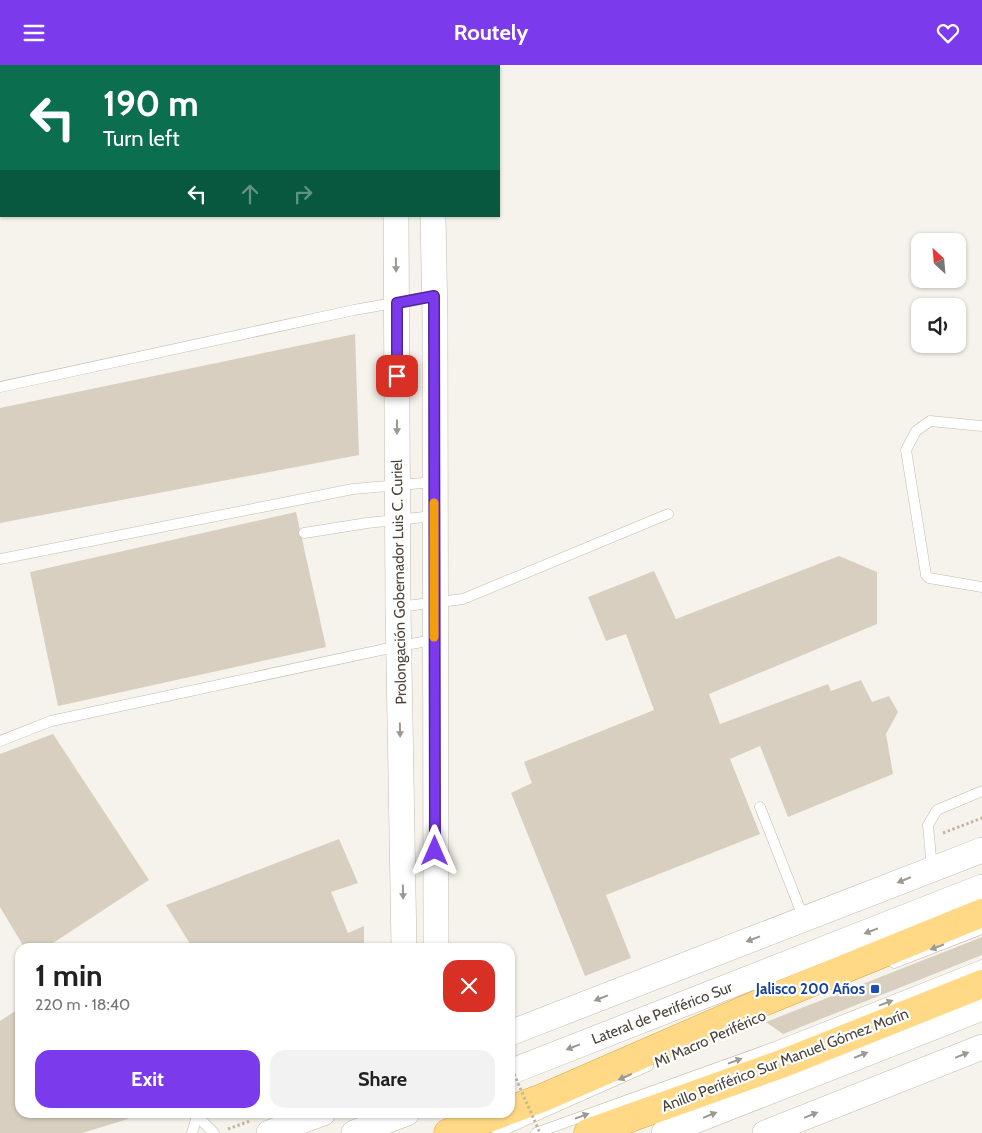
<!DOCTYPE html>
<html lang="en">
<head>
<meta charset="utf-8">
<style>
	:root { --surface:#fff; --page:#f2f2f2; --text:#222; --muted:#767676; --accent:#7c3aed }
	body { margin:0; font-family:Cabin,sans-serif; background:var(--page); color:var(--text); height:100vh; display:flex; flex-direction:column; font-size:19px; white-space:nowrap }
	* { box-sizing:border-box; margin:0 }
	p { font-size:16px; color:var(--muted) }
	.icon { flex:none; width:28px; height:28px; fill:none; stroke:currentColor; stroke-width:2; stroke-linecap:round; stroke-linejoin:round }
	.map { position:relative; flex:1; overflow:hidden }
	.side { position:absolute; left:15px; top:878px; width:500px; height:175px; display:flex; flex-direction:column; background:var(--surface); border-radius:15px; box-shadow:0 1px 4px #0004 }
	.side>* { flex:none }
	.banner { position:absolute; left:0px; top:0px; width:500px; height:152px; box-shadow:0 1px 4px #0004; background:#0b6e4f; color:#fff; overflow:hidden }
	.needle { width:32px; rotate:334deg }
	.controls { position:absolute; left:911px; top:168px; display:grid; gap:10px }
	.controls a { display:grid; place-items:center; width:55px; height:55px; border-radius:10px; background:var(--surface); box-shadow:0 1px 4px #0004; font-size:25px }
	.pin { position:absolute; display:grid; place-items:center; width:42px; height:42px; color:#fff; margin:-21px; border-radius:10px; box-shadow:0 2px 8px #0006 }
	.me { position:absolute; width:55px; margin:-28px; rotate:0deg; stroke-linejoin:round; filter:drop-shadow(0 0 4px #0008) }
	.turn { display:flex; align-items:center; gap:18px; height:105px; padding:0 20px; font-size:22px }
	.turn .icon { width:65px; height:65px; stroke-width:2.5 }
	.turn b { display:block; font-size:35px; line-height:42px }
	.lanes { display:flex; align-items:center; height:48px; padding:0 20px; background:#0003; justify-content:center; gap:25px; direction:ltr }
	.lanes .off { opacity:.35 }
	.round { display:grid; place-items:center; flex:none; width:52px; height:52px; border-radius:15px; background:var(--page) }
	.summary { display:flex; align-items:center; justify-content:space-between; height:85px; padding:0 20px }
	h1 { font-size:30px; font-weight:700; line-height:38px }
	.action { display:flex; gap:10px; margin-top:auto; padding:10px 20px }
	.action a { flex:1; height:58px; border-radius:15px; background:var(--accent); color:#fff; font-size:20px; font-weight:700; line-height:58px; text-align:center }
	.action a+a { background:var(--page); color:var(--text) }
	header { display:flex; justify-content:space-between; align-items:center; height:65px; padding:0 20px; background:var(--accent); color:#fff; font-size:22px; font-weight:700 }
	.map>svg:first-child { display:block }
	.building { fill:#d8cfc1 }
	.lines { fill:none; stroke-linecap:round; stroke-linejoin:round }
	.service-casing { stroke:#c2bbae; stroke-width:11 }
	.tertiary-casing { stroke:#c2bbae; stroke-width:26 }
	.trunk-casing { stroke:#e0a43c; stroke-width:29 }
	.path { stroke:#c4b79f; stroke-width:3; stroke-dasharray:2.5 2.5; stroke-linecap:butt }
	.service { stroke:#fff; stroke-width:10 }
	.tertiary { stroke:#fff; stroke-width:25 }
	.trunk { stroke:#ffd985; stroke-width:28 }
	.path-bridge { stroke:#c4b79f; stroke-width:3; stroke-dasharray:2.5 2.5; stroke-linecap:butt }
	.oneway { fill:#9c9892 }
	.route-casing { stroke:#51269a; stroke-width:12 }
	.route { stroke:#7c3aed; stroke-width:9 }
	.slow { stroke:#f59e0b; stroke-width:9 }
	.transit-dot { fill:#1a4fb4; stroke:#fff; stroke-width:2 }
	.labels { text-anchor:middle; stroke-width:4.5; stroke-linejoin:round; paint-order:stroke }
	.street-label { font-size:15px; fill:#4b4439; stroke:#fff }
	.transit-label { font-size:15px; font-weight:bold; fill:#164399; stroke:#fff; text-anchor:end }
</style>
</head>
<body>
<header><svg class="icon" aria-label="menu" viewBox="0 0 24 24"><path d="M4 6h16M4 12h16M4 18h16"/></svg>Routely<svg class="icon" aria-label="heart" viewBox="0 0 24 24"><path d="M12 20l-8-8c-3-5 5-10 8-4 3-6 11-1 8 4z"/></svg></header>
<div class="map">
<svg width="982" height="1068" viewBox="0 0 982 1068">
	<rect width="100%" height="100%" fill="#f6f3ec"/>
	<g class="building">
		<polygon points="355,269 359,390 0,458 0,343"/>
		<polygon points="296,447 326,582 58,641 30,507"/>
		<polygon points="839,491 877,507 877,559 709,629 720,659 828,619 831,626 861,615 872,637 889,631 898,647 886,669 893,709 788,752 760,681 730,694 760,769 606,830 631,893 585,911 511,728 532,718 524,697 654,645 626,569 606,576 588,532 654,506 676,554"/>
		<polygon points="53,669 149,815 47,882 24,882 0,842 0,689"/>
		<polygon points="339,774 358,818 331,827 348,868 364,861 364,882 192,882 166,840"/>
		<polygon points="982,872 982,890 783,969 766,957"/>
		<polygon points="20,943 20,1048 123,1048 128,1054 82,1068 0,1068 0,956"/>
	</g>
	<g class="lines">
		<g class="service-casing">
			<g id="service">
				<polyline points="0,322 354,245 433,231"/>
				<polyline points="982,361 930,356 916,366 906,385 926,510 929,513 982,522"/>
				<polyline points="304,468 367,458 434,451"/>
				<polyline points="0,494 353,424 434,417"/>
				<polyline points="398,542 463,534 668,449"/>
				<polyline points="0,676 51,656 399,581 434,575"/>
				<polyline points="760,742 804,854"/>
				<polyline points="932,804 928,760 937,745 982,726"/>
				<polyline points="894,898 982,864"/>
				<polyline points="196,1048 197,1051 214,1068"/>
				<polyline points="192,1068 197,1051"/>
				<polyline points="497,1068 648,1001"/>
				<polyline points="536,1068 775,982 982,900"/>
			</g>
		</g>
		<g class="tertiary-casing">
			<g id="tertiary">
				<polyline points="393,0 393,1"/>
				<polyline points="430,0 430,1"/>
				<polyline points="396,151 398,542 404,882"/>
				<polyline points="433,151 435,254 436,882"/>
				<polyline points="510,968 982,785"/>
				<polyline points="510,1007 982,822"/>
				<polyline points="269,1068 323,1048"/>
				<polyline points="354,1068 407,1048"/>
				<polyline points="664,1068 982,943"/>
				<polyline points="765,1068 982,982"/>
			</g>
		</g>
		<g class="trunk-casing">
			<g id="trunk">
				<polyline points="510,1045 542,1033 758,939 982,848"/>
				<polyline points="448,1068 502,1048"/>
				<polyline points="588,1068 784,998 982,919"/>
			</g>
		</g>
		<g class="path">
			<polyline points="943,768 982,753"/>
			<polyline points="228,1064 250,1056"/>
		</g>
		<use href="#service" class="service"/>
		<use href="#tertiary" class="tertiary"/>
		<use href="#trunk" class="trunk"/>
		<polyline class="path-bridge" points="510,1000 540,1068"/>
	</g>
	<defs><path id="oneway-solid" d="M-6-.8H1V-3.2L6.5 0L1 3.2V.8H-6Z" transform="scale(1.25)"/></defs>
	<g class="oneway">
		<use href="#oneway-solid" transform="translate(396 200) rotate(89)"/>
		<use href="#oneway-solid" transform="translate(397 362) rotate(90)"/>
		<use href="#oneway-solid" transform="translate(400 665) rotate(89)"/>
		<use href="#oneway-solid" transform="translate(904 815) rotate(158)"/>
		<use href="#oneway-solid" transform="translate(403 827) rotate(89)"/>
		<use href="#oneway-solid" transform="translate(871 866) rotate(159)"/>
		<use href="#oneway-solid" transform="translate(753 874) rotate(159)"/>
		<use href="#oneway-solid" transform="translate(937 882) rotate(159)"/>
		<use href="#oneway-solid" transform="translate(601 933) rotate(159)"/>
		<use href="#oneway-solid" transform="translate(886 938) rotate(-21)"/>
		<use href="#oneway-solid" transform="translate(573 982) rotate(159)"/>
		<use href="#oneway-solid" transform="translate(861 990) rotate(-22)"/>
		<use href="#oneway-solid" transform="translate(962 990) rotate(-22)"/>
		<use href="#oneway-solid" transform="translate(735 996) rotate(-20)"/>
		<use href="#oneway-solid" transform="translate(625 1012) rotate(156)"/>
		<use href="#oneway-solid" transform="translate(710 1050) rotate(-22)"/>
		<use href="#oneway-solid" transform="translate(811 1050) rotate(-22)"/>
		<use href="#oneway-solid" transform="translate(582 1051) rotate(-20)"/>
	</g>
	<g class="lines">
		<g class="route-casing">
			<polyline id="route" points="397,311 397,238 434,231 435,786"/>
		</g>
		<use href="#route" class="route"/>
		<polyline class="slow" points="434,438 434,572"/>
	</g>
	<rect class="transit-dot" x="870" y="919" width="10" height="10" rx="2.5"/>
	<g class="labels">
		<g class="street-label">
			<text transform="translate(399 517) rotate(-91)" y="5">Prolongación Gobernador Luis C. Curiel</text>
			<text transform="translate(662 948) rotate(-21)" y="5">Lateral de Periférico Sur</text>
			<text transform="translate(710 974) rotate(-24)" y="5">Mi Macro Periférico</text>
			<text transform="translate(785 995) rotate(-21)" y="5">Anillo Periférico Sur Manuel Gómez Morín</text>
		</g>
		<g class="transit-label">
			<text x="865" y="929">Jalisco 200 Años</text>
		</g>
	</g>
</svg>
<div class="controls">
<a><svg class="needle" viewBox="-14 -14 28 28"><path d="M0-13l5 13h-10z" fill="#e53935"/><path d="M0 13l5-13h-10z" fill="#767676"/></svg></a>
<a><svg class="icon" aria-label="sound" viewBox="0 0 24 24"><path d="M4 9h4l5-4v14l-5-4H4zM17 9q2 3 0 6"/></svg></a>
</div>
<div class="pin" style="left:397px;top:311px;background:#d93025"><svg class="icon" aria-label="arrive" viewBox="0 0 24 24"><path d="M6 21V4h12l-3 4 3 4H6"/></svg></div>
<svg class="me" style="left:435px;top:786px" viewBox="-20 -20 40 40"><path d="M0-17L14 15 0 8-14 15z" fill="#7c3aed" stroke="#fff" stroke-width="4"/></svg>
<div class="banner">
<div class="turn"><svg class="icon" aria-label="left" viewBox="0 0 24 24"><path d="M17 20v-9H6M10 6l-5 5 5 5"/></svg><div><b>190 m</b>Turn left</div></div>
<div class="lanes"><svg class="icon" aria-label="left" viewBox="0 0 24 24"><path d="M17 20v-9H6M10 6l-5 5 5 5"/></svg><svg class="icon off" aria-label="ahead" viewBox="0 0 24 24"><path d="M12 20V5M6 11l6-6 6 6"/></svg><svg class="icon off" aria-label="right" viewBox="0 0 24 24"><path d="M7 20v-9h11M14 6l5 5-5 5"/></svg></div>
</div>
<section class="side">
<div class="summary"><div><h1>1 min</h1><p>220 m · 18:40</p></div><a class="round" style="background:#d93025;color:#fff"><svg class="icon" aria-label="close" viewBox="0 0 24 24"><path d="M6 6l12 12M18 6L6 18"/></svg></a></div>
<div class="action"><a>Exit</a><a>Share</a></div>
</section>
</div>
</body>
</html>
